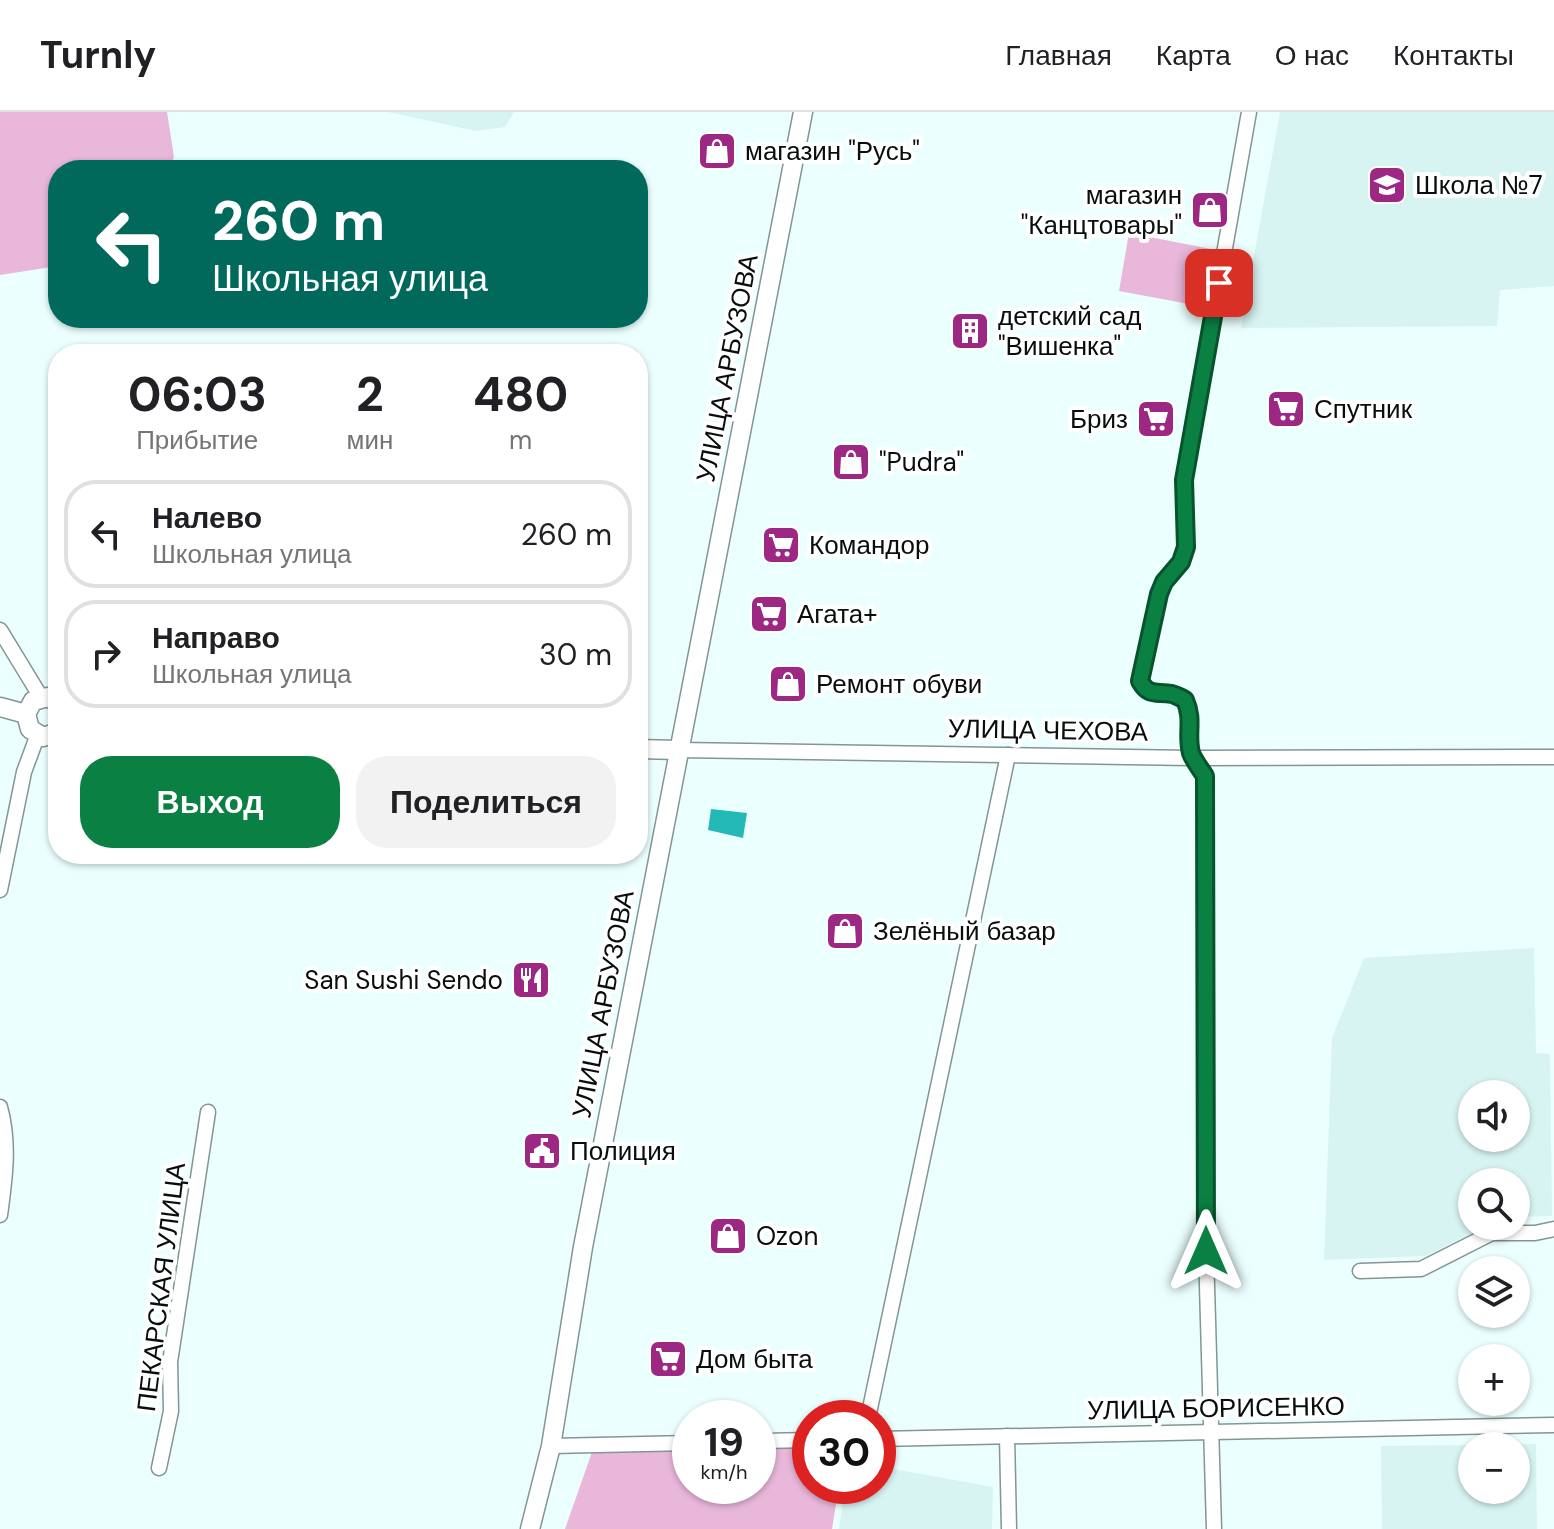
<!DOCTYPE html>
<html lang="ru">
<head>
<meta charset="utf-8">
<style>
	:root { --surface:#fff; --page:#f2f2f2; --text:#202124; --muted:#757577; --line:#e0e0e0; --accent:#0b8043 }
	body { margin:0; font-family:"DM Sans",sans-serif; background:var(--page); color:var(--text); height:100vh; display:flex; flex-direction:column; font-size:30px; white-space:nowrap }
	* { box-sizing:border-box; margin:0 }
	p { font-size:26px; color:var(--muted) }
	.icon { flex:none; width:44px; height:44px; fill:none; stroke:currentColor; stroke-width:2; stroke-linecap:round; stroke-linejoin:round }
	.map { position:relative; flex:1; overflow:hidden }
	.sheet { position:absolute; left:48px; top:232px; width:600px; height:520px; display:flex; flex-direction:column; background:var(--surface); border-radius:32px; box-shadow:0 2px 6px #0004 }
	.sheet>* { flex:none }
	.banner { position:absolute; left:48px; top:48px; width:600px; height:168px; border-radius:32px; box-shadow:0 2px 6px #0004; background:#00695c; color:#fff; overflow:hidden }
	.fabs { position:absolute; left:1458px; top:968px; display:grid; gap:16px }
	.fabs a { display:grid; place-items:center; width:72px; height:72px; border-radius:50%; background:var(--surface); box-shadow:0 2px 6px #0004; font-size:40px }
	.speed { position:absolute; left:672px; top:1288px; display:flex; gap:16px; font-size:40px; font-weight:700; text-align:center }
	.speed>* { display:grid; place-content:center; width:104px; height:104px; border-radius:50%; background:var(--surface); box-shadow:0 2px 6px #0004; line-height:1 }
	.speed small { font-size:20px; font-weight:400 }
	.speed .limit { border:12px solid #d22; background:#fff; color:#111 }
	.pin { position:absolute; display:grid; place-items:center; width:68px; height:68px; color:#fff; margin:-34px; border-radius:16px; box-shadow:0 4px 12px #0006 }
	.me { position:absolute; width:88px; margin:-44px; rotate:0deg; stroke-linejoin:round; filter:drop-shadow(0 0 6px #0008) }
	.turn { display:flex; align-items:center; gap:28px; height:168px; padding:0 32px; font-size:36px }
	.turn .icon { width:104px; height:104px; stroke-width:2.5 }
	.turn b { display:block; font-size:56px; line-height:68px }
	.eta { display:flex; justify-content:space-evenly; align-items:center; height:136px; text-align:center }
	.eta b { font-size:48px; font-weight:700; line-height:56px }
	.button { display:flex; gap:16px; margin-top:auto; padding:16px 32px }
	.button a { flex:1; height:92px; border-radius:32px; background:var(--accent); color:#fff; font-size:32px; font-weight:700; line-height:92px; text-align:center }
	.button a+a { background:var(--page); color:var(--text) }
	ul { padding:0; list-style:none }
	li { display:flex; align-items:center; gap:24px; height:108px; margin:0 16px 12px; padding:0 16px; border:4px solid var(--line); border-radius:32px }
	li div { flex:1 }
	li b { display:block; font-size:30px }
	li em { font-style:normal }
	header { display:flex; align-items:center; gap:48px; box-sizing:border-box; height:112px; padding:0 40px; background:var(--surface); border-bottom:2px solid var(--line) }
	header strong { font-size:38px }
	nav { display:flex; gap:44px; margin-inline-start:auto; font-size:28px }
	.map>svg:first-child { display:block }
	.built { fill:#d7f4f3; fill-rule:evenodd }
	.green { fill:#e8b7d9 }
	.water { fill:#22b9b6 }
	.lines { fill:none; stroke-linecap:round; stroke-linejoin:round }
	.minor-casing { stroke:#839594; stroke-width:17 }
	.tertiary-casing { stroke:#839594; stroke-width:21 }
	.minor { stroke:#fff; stroke-width:14 }
	.tertiary { stroke:#fff; stroke-width:18 }
	.route-casing { stroke:#07532c; stroke-width:20 }
	.route { stroke:#0b8043; stroke-width:14 }
	.labels { text-anchor:middle; stroke-width:8; stroke-linejoin:round; paint-order:stroke }
	.poi-label { font-size:26px; fill:#070e0d; stroke:#fff; text-anchor:start }
	.street-label { font-size:26px; fill:#070e0d; stroke:#fff }
</style>
</head>
<body>
<header>
<strong>Turnly</strong>
<nav><a>Главная</a><a>Карта</a><a>О нас</a><a>Контакты</a></nav>
</header>
<div class="map">
<svg width="1554" height="1417" viewBox="0 0 1554 1417">
	<rect width="100%" height="100%" fill="#ebfffe"/>
	<g class="built">
		<polygon points="388,0 514,0 505,15 476,19"/>
		<polygon points="1280,0 1554,0 1554,174 1500,178 1497,214 1241,216"/>
		<path d="M 1534,836 L 1536,941 L 1550,942 L 1552,1104 L 1516,1105 L 1516,1070 L 1472,1070 L 1472,1114 L 1486,1114 L 1426,1144 L 1324,1148 L 1332,926 L 1364,846 ZM 1472,982 L 1516,982 L 1516,1026 L 1472,1026 Z"/>
		<path d="M 1536,1332 L 1537,1417 L 1382,1417 L 1381,1334 ZM 1472,1334 L 1516,1334 L 1516,1378 L 1472,1378 Z"/>
		<polygon points="878,1354 993,1375 992,1417 839,1417 845,1374 878,1374"/>
	</g>
	<g class="green">
		<polygon points="0,0 167,0 174,45 168,58 58,58 58,154 0,163"/>
		<polygon points="1129,121 1216,138 1205,195 1119,179"/>
		<polygon points="810,1336 810,1374 839,1374 832,1417 565,1417 592,1340 690,1339 690,1374 758,1374 758,1337"/>
	</g>
	<polygon class="water" points="711,697 747,701 743,726 708,718"/>
	<g class="lines">
		<g class="minor-casing">
			<g id="minor">
				<polyline points="0,518 42,587"/>
				<polyline points="678,638 1192,646 1554,645"/>
				<polyline points="0,778 24,660 38,622"/>
				<path d="M 0,995 C 10,1031 5,1067 0,1103"/>
				<polyline points="1360,1159 1421,1157 1492,1121 1535,1121 1554,1117"/>
				<polyline points="868,1306 1008,643"/>
				<polyline points="1007,1324 1009,1417"/>
				<polyline points="878,1327 1554,1313"/>
				<polyline points="758,1329 810,1328"/>
				<polyline points="551,1334 690,1331"/>
				<polyline points="159,1356 171,1299 170,1250 208,1000"/>
				<path d="M 1214,1417 L 1206,1139 L 1205,664 C 1200,656 1194,649 1191,641 C 1186,622 1194,608 1185,588 C 1184,587 1173,582 1172,582 C 1156,579 1148,585 1140,569 L 1159,482 L 1164,470 L 1181,450 L 1186,435 L 1184,368 L 1249,0"/>
			</g>
		</g>
		<g class="tertiary-casing">
			<g id="tertiary">
				<polyline points="58,591 48,585 33,589 26,602 30,617 43,625 58,620"/>
				<polyline points="0,595 26,602"/>
				<polyline points="638,637 678,638"/>
				<polyline points="530,1417 551,1334 583,1135 803,0"/>
			</g>
		</g>
		<use href="#minor" class="minor"/>
		<use href="#tertiary" class="tertiary"/>
	</g>
	<g class="lines">
		<g class="route-casing">
			<path id="route" d="M 1206,1139 L 1205,664 C 1200,656 1194,649 1191,641 C 1186,622 1194,608 1185,588 C 1184,587 1173,582 1172,582 C 1156,579 1149,585 1140,569 L 1159,482 L 1164,470 L 1181,450 L 1186,435 L 1184,368 L 1219,171"/>
		</g>
		<use href="#route" class="route"/>
	</g>
	<defs>
		<g id="shop-square" transform="scale(2)"><rect x="-9" y="-9" width="18" height="18" rx="4" fill="#9c2884" stroke="#fff"/><path d="M-5-2.5h2.3a2.7 3.5 0 0 1 5.4 0H5L5.5 6h-11ZM-1.5-2.5h3a1.5 2.3 0 0 0-3 0Z" fill="#fff"/></g>
		<g id="school-square" transform="scale(2)"><rect x="-9" y="-9" width="18" height="18" rx="4" fill="#9c2884" stroke="#fff"/><path d="M0-5L7-2L0 1L-7-2ZM-4 1L0 2.5L4 1V4Q0 6-4 4Z" fill="#fff"/></g>
		<g id="building-square" transform="scale(2)"><rect x="-9" y="-9" width="18" height="18" rx="4" fill="#9c2884" stroke="#fff"/><path d="M-4-6H4V6H1V3H-1V6H-4ZM-2.5-4.3h1.7v1.8h-1.7ZM.8-4.3h1.7v1.8H.8ZM-2.5-1h1.7V.8h-1.7ZM.8-1h1.7V.8H.8Z" fill="#fff"/></g>
		<g id="supermarket-square" transform="scale(2)"><rect x="-9" y="-9" width="18" height="18" rx="4" fill="#9c2884" stroke="#fff"/><path d="M-6-5.5h2.5l.6 2H6L4.5 2H-2.5L-4.4-4H-6ZM-1.5 3.2a1.3 1.3 0 1 0 .1 0ZM3 3.2a1.3 1.3 0 1 0 .1 0Z" fill="#fff"/></g>
		<g id="restaurant-square" transform="scale(2)"><rect x="-9" y="-9" width="18" height="18" rx="4" fill="#9c2884" stroke="#fff"/><path d="M-5-6h1v4h1v-4h1v4h1v-4h1v5L-1.5 .5V6h-2V.5L-5-1ZM5-6V6H3V1.5H1.5Q1.5-4 5-6Z" fill="#fff"/></g>
		<g id="civic-square" transform="scale(2)"><rect x="-9" y="-9" width="18" height="18" rx="4" fill="#9c2884" stroke="#fff"/><path d="M-.6-6.5H3V-4.5H.6V-3L4-1V1h2V6H-6V1h2V-1L-.6-3ZM-1.2 2.5V6h2.4V2.5Z" fill="#fff"/></g>
	</defs>
	<g fill-rule="evenodd">
		<use href="#shop-square" x="717" y="39"/>
		<use href="#school-square" x="1387" y="73"/>
		<use href="#shop-square" x="1210" y="98"/>
		<use href="#building-square" x="970" y="219"/>
		<use href="#supermarket-square" x="1286" y="297"/>
		<use href="#supermarket-square" x="1156" y="307"/>
		<use href="#shop-square" x="851" y="350"/>
		<use href="#supermarket-square" x="781" y="433"/>
		<use href="#supermarket-square" x="769" y="502"/>
		<use href="#shop-square" x="788" y="572"/>
		<use href="#shop-square" x="845" y="819"/>
		<use href="#restaurant-square" x="531" y="868"/>
		<use href="#civic-square" x="542" y="1039"/>
		<use href="#shop-square" x="728" y="1124"/>
		<use href="#supermarket-square" x="668" y="1247"/>
	</g>
	<g class="labels">
		<g class="poi-label">
			<text x="745" y="48">магазин "Русь"</text>
			<text x="1415" y="82">Школа №7</text>
			<text x="1182" y="92" text-anchor="end">магазин<tspan x="1182" dy="30">"Канцтовары"</tspan></text>
			<text x="998" y="213">детский сад<tspan x="998" dy="30">"Вишенка"</tspan></text>
			<text x="1314" y="306">Спутник</text>
			<text x="1128" y="316" text-anchor="end">Бриз</text>
			<text x="879" y="359">"Pudra"</text>
			<text x="809" y="442">Командор</text>
			<text x="797" y="511">Агата+</text>
			<text x="816" y="581">Ремонт обуви</text>
			<text x="873" y="828">Зелёный базар</text>
			<text x="503" y="877" text-anchor="end">San Sushi Sendo</text>
			<text x="570" y="1048">Полиция</text>
			<text x="756" y="1133">Ozon</text>
			<text x="696" y="1256">Дом быта</text>
		</g>
		<g class="street-label">
			<text transform="translate(727 256) rotate(-79)" y="9">УЛИЦА АРБУЗОВА</text>
			<text transform="translate(1048 618) rotate(1)" y="9">УЛИЦА ЧЕХОВА</text>
			<text transform="translate(603 892) rotate(-79)" y="9">УЛИЦА АРБУЗОВА</text>
			<text transform="translate(161 1175) rotate(-83)" y="9">ПЕКАРСКАЯ УЛИЦА</text>
			<text transform="translate(1216 1296) rotate(-1)" y="9">УЛИЦА БОРИСЕНКО</text>
		</g>
	</g>
</svg>
<div class="fabs">
<a><svg class="icon" aria-label="sound" viewBox="0 0 24 24"><path d="M4 9h4l5-4v14l-5-4H4zM17 9q2 3 0 6"/></svg></a>
<a><svg class="icon" aria-label="search" viewBox="0 0 24 24"><circle cx="10" cy="10" r="6"/><path d="M15 15l6 6"/></svg></a>
<a><svg class="icon" aria-label="layers" viewBox="0 0 24 24"><path d="M12 4l9 5-9 5-9-5zM3 14l9 5 9-5"/></svg></a>
<a>+</a>
<a>−</a>
</div>
<div class="speed"><div>19<small>km/h</small></div><div class="limit">30</div></div>
<div class="pin" style="left:1219px;top:171px;background:#d93025"><svg class="icon" aria-label="arrive" viewBox="0 0 24 24"><path d="M6 21V4h12l-3 4 3 4H6"/></svg></div>
<svg class="me" style="left:1206px;top:1139px" viewBox="-20 -20 40 40"><path d="M0-17L14 15 0 8-14 15z" fill="#0b8043" stroke="#fff" stroke-width="4"/></svg>
<div class="banner">
<div class="turn"><svg class="icon" aria-label="left" viewBox="0 0 24 24"><path d="M17 20v-9H6M10 6l-5 5 5 5"/></svg><div><b>260 m</b>Школьная улица</div></div>
</div>
<section class="sheet">
<div class="eta">
<div><b>06:03</b><p>Прибытие</p></div>
<div><b>2</b><p>мин</p></div>
<div><b>480</b><p>m</p></div>
</div>
<ul>
<li><svg class="icon" aria-label="left" viewBox="0 0 24 24"><path d="M17 20v-9H6M10 6l-5 5 5 5"/></svg><div><b>Налево</b><p>Школьная улица</p></div><em>260 m</em></li>
<li><svg class="icon" aria-label="right" viewBox="0 0 24 24"><path d="M7 20v-9h11M14 6l5 5-5 5"/></svg><div><b>Направо</b><p>Школьная улица</p></div><em>30 m</em></li>
</ul>
<div class="button"><a>Выход</a><a>Поделиться</a></div>
</section>
</div>
</body>
</html>
